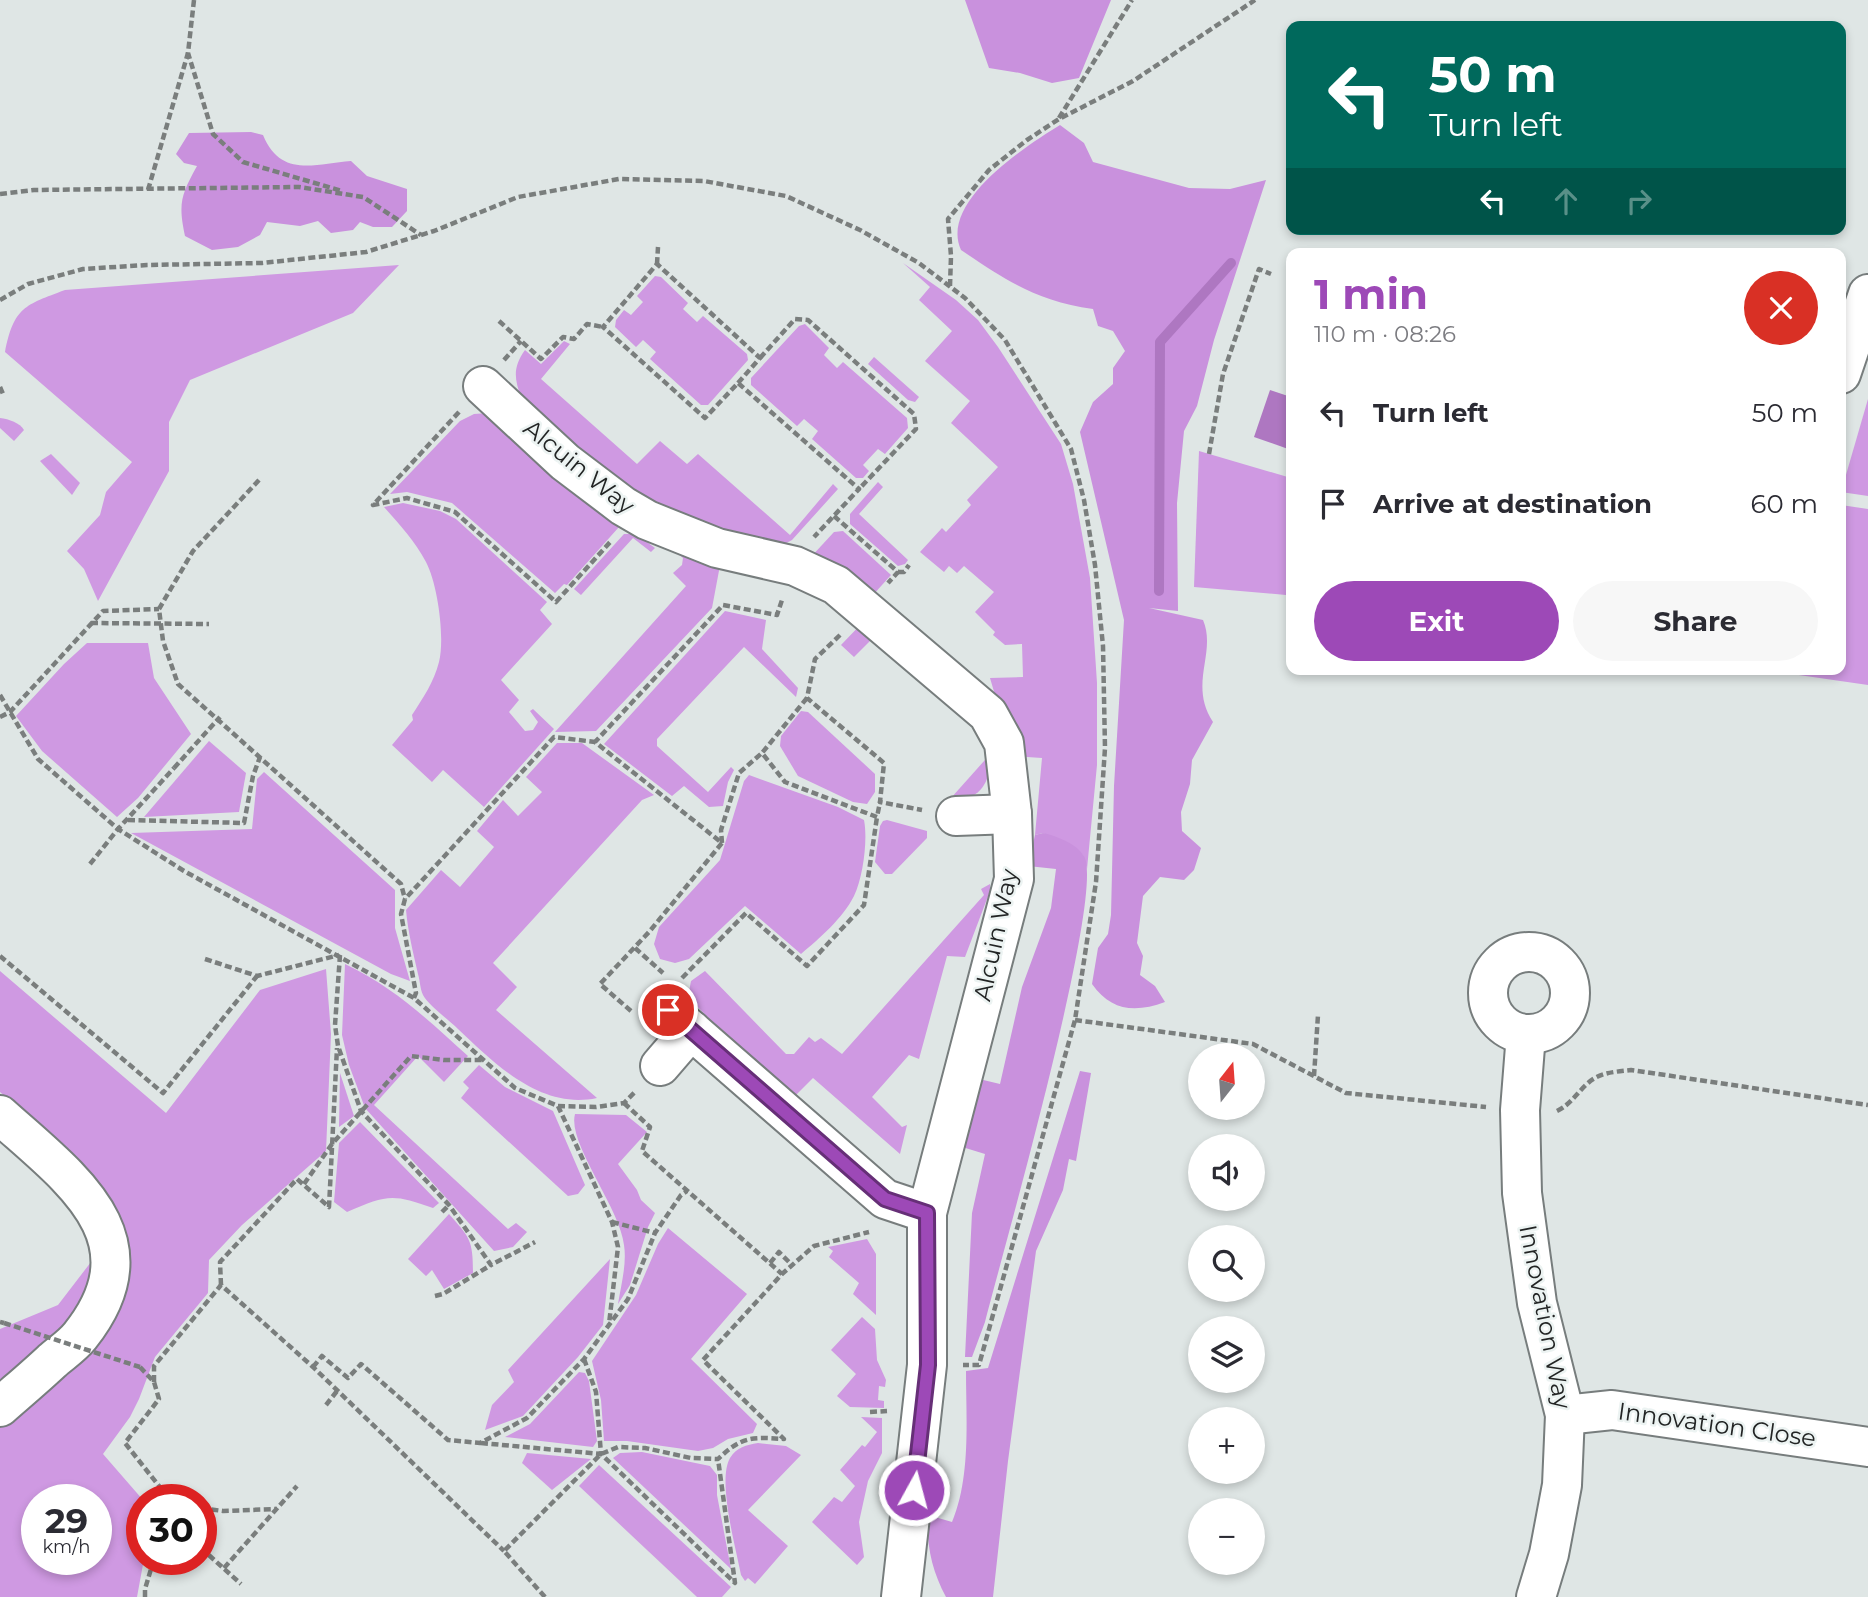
<!DOCTYPE html>
<html lang="en">
<head>
<meta charset="utf-8">
<style>
	:root { --surface:#fff; --page:#f7f7f7; --text:#2b2b33; --muted:#7c7c81; --accent:#9d49b7 }
	body { margin:0; font-family:Montserrat,sans-serif; background:var(--page); color:var(--text); height:100vh; display:flex; flex-direction:column; font-size:26px; white-space:nowrap }
	* { box-sizing:border-box; margin:0 }
	p { font-size:23px; color:var(--muted) }
	.icon { flex:none; width:38px; height:38px; fill:none; stroke:currentColor; stroke-width:2; stroke-linecap:round; stroke-linejoin:round }
	.map { position:relative; flex:1; overflow:hidden }
	.side { position:absolute; left:1286px; top:248px; width:560px; height:427px; display:flex; flex-direction:column; background:var(--surface); border-radius:14px; box-shadow:0 4px 10px #0003 }
	.side>* { flex:none }
	.banner { position:absolute; left:1286px; top:21px; width:560px; height:214px; border-radius:14px; box-shadow:0 4px 10px #0003; background:#00695c; color:#fff; overflow:hidden }
	.needle { width:46px; rotate:17deg }
	.controls { position:absolute; left:1188px; top:1043px; display:grid; gap:14px }
	.controls a { display:grid; place-items:center; width:77px; height:77px; border-radius:50%; background:var(--surface); box-shadow:0 4px 10px #0003; font-size:35px }
	.speed { position:absolute; left:21px; top:1484px; display:flex; gap:14px; font-size:35px; font-weight:700; text-align:center }
	.speed>* { display:grid; place-content:center; width:91px; height:91px; border-radius:50%; background:var(--surface); box-shadow:0 4px 10px #0003; line-height:1 }
	.speed small { font-size:18px; font-weight:400 }
	.speed .limit { border:10px solid #d22; background:#fff; color:#111 }
	.pin { position:absolute; display:grid; place-items:center; width:60px; height:60px; color:#fff; margin:-30px; border:4px solid #fff; border-radius:50%; box-shadow:0 2px 7px #0007 }
	.me { position:absolute; width:77px; margin:-38px; rotate:7deg; stroke-linejoin:round; filter:drop-shadow(0 0 5px #0008) }
	.turn { display:flex; align-items:center; gap:24px; height:147px; padding:0 28px; font-size:32px }
	.turn .icon { width:91px; height:91px; stroke-width:2.5 }
	.turn b { display:block; font-size:49px; line-height:60px }
	.lanes { display:flex; align-items:center; height:66px; padding:0 28px; background:#0003; justify-content:center; gap:35px; direction:ltr }
	.lanes .off { opacity:.35 }
	.round { display:grid; place-items:center; flex:none; width:74px; height:74px; border-radius:37px; background:var(--page) }
	.overview { display:flex; align-items:center; justify-content:space-between; height:119px; padding:0 28px }
	h1 { font-size:42px; font-weight:700; line-height:52px; color:var(--accent) }
	.button { display:flex; gap:14px; margin-top:auto; padding:14px 28px }
	.button a { flex:1; height:80px; border-radius:42px; background:var(--accent); color:#fff; font-size:28px; font-weight:700; line-height:80px; text-align:center }
	.button a+a { background:var(--page); color:var(--text) }
	ul { padding:0; list-style:none }
	li { display:flex; align-items:center; gap:21px; height:91px; padding:0 28px }
	li div { flex:1 }
	li b { display:block; font-size:26px }
	li em { font-style:normal }
	.map>svg:first-child { display:block }
	.green { fill:#cf99e2; fill-rule:evenodd }
	.forest { fill:#c991dd }
	.water { fill:#ae77c1 }
	.lines { fill:none; stroke-linecap:round; stroke-linejoin:round }
	.stream { stroke:#ae77c1; stroke-width:10 }
	.minor-casing { stroke:#777d7d; stroke-width:42 }
	.path { stroke:#7a7e7d; stroke-width:4.5; stroke-dasharray:7 3.5; stroke-linecap:butt }
	.minor { stroke:#fff; stroke-width:38 }
	.path-bridge { stroke:#7a7e7d; stroke-width:4.5; stroke-dasharray:7 3.5; stroke-linecap:butt }
	.route-casing { stroke:#662f77; stroke-width:18 }
	.route { stroke:#9d49b7; stroke-width:12 }
	.labels { text-anchor:middle; stroke-width:5; stroke-linejoin:round; paint-order:stroke }
	.street-label { font-size:24px; fill:#222424; stroke:#ecf3f2 }
</style>
</head>
<body>
<div class="map">
<svg width="1868" height="1597" viewBox="0 0 1868 1597">
	<rect width="100%" height="100%" fill="#dfe6e5"/>
	<g class="green">
		<polygon points="903,263 956,300 978,320 998,347 1061,444 1073,484 1090,578 1097,683 1097,765 1087,869 1083,855 1043,833 1035,835 1042,758 1013,756 990,678 1023,677 1022,644 1005,645 993,635 995,632 975,612 994,592 964,566 957,573 949,566 944,572 920,552 942,528 946,532 971,505 967,500 998,467 951,423 970,401 925,361 952,331 919,300 930,287"/>
		<path d="M 399,265 L 353,313 L 190,380 L 169,422 L 169,471 L 98,601 L 84,569 L 67,551 L 100,515 L 106,492 L 132,462 L 5,352 C 14,307 25,305 65,290 Z"/>
		<polygon points="655,276 661,277 688,303 683,309 697,322 703,316 747,354 748,360 708,405 701,405 650,359 656,352 643,340 636,347 615,327 616,320 624,310 631,315 643,302 637,296"/>
		<polygon points="805,324 829,348 824,355 837,368 843,362 907,418 908,428 885,454 878,449 863,465 869,471 863,478 856,478 812,439 818,431 804,419 797,426 751,385 751,378 799,326"/>
		<path d="M 564,341 L 570,344 L 541,379 L 637,464 L 660,441 L 687,464 L 698,454 L 790,535 L 833,484 L 838,489 L 792,540 L 777,548 L 758,546 L 628,497 L 521,397 C 514,378 513,367 525,350 L 541,364 Z"/>
		<polygon points="874,357 919,397 915,402 908,400 868,364"/>
		<polygon points="1868,399 1868,496 1841,492"/>
		<polygon points="488,413 638,526 619,527 567,585 564,584 555,593 452,503 407,492 390,494 460,421 474,414"/>
		<path d="M 0,418 C 9,419 20,423 24,430 L 14,441 L 0,428 Z"/>
		<polygon points="1199,451 1291,478 1291,574 1286,595 1194,587"/>
		<polygon points="51,454 80,483 72,495 40,461"/>
		<polygon points="878,482 883,487 859,514 908,560 905,564 898,566 850,524 850,514"/>
		<path d="M 403,503 L 440,511 L 456,519 L 547,602 L 540,610 L 552,624 L 501,680 L 519,700 L 509,712 L 525,731 L 533,730 L 538,722 L 530,711 L 533,709 L 554,729 L 484,807 L 443,770 L 432,782 L 392,745 L 413,720 L 412,715 C 423,698 434,682 439,662 C 445,638 438,585 426,562 C 415,541 399,524 384,507 Z"/>
		<polygon points="1841,505 1868,509 1868,685 1764,670 1841,670"/>
		<polygon points="843,531 891,575 873,595 810,558 834,532"/>
		<polygon points="624,534 636,534 655,548 651,552 633,538 581,595 574,589"/>
		<polygon points="676,552 721,560 712,608 596,731 555,732 686,586 673,573 682,565 683,558"/>
		<polygon points="725,611 766,620 762,649 798,688 796,697 744,647 657,739 657,746 708,792 731,767 734,770 728,782 723,806 709,807 684,786 672,796 604,744"/>
		<polygon points="866,619 991,743 873,638 854,657 841,645"/>
		<polygon points="87,643 148,643 154,678 191,734 138,798 117,817 42,751 16,716 64,664"/>
		<polygon points="801,711 808,712 875,774 875,792 867,804 853,802 798,776 780,746 781,736"/>
		<polygon points="209,741 246,773 239,812 144,817"/>
		<path d="M 557,743 L 582,743 L 654,795 L 642,800 L 493,963 L 517,987 L 496,1010 L 597,1098 C 541,1110 496,1065 458,1029 C 449,1020 428,1005 423,995 C 420,989 420,980 418,974 C 413,952 408,932 406,910 L 441,870 L 460,887 L 494,847 L 477,831 L 503,800 L 518,816 L 542,792 L 526,777 Z"/>
		<path d="M 993,751 C 990,777 984,803 951,798 Z"/>
		<polygon points="264,772 395,890 395,928 410,981 391,974 131,833 252,829 257,779"/>
		<path d="M 749,775 L 838,807 L 864,820 C 868,840 863,877 854,896 C 843,918 819,939 801,954 L 745,906 L 689,959 L 675,963 L 660,959 L 654,944 L 659,927 L 720,860 L 744,781 Z"/>
		<polygon points="887,820 927,831 927,838 892,874 885,874 875,862 880,826 883,821"/>
		<polygon points="990,884 990,891 965,957 947,956 919,1059 909,1055 872,1097 902,1127 907,1125 900,1154 813,1078 795,1096 722,1032 688,997 691,981 705,971 786,1054 794,1054 809,1037 815,1042 821,1038 842,1054 984,895 981,889"/>
		<path d="M 345,964 C 394,987 428,1020 468,1056 L 444,1082 L 418,1056 L 374,1105 L 508,1229 L 516,1223 L 527,1232 L 513,1247 L 494,1251 L 365,1108 L 349,1065 L 342,1035 Z"/>
		<path d="M 326,969 L 331,1034 L 326,1151 L 242,1225 L 209,1260 L 208,1293 L 155,1357 L 139,1399 L 130,1417 L 103,1454 L 143,1500 L 142,1559 L 144,1559 L 137,1597 L 0,1597 L 0,1423 L 112,1315 L 61,1147 L 0,1092 L 0,971 L 166,1113 L 260,990 ZM 37,1500 L 96,1500 L 96,1559 L 37,1559 Z"/>
		<polygon points="479,1065 505,1087 553,1111 585,1185 578,1194 568,1196 461,1098 469,1088 463,1082"/>
		<polygon points="340,1073 354,1116 339,1127"/>
		<path d="M 575,1114 L 626,1115 L 647,1132 L 618,1164 L 637,1190 L 641,1200 L 655,1213 L 648,1227 L 630,1285 L 618,1304 C 621,1285 627,1264 624,1245 C 620,1208 567,1143 575,1114 Z"/>
		<path d="M 360,1122 L 439,1203 L 433,1208 C 392,1193 386,1195 347,1212 L 334,1202 L 339,1143 Z"/>
		<path d="M 449,1214 C 470,1238 473,1240 473,1273 L 444,1289 L 432,1270 L 426,1276 L 408,1259 Z"/>
		<polygon points="668,1228 747,1294 691,1359 757,1424 753,1433 728,1439 713,1448 698,1451 627,1441 604,1441 601,1400 592,1361 636,1295 658,1244"/>
		<polygon points="867,1239 876,1254 876,1315 853,1294 859,1283 829,1257 833,1251 828,1247"/>
		<polygon points="610,1259 603,1325 578,1357 523,1416 485,1430 492,1405 514,1382 508,1370"/>
		<polygon points="91,1262 89,1286 79,1310 30,1362 0,1385 0,1329 58,1305"/>
		<polygon points="862,1317 875,1329 877,1360 886,1380 885,1387 879,1386 878,1400 884,1401 884,1408 850,1407 837,1396 856,1374 831,1350"/>
		<polygon points="579,1372 585,1373 589,1381 597,1441 593,1447 505,1437 530,1424"/>
		<polygon points="861,1417 882,1418 882,1453 868,1481 859,1522 864,1557 857,1565 812,1522 834,1497 842,1502 855,1486 840,1470 862,1445 865,1447 877,1432"/>
		<path d="M 758,1443 L 786,1446 L 801,1455 L 748,1510 L 788,1546 L 755,1584 L 748,1578 L 745,1581 L 741,1575 C 736,1548 717,1481 730,1458 C 737,1447 746,1445 758,1443 Z"/>
		<polygon points="642,1452 710,1466 717,1475 717,1495 731,1569 613,1458 620,1453"/>
		<polygon points="527,1453 591,1459 552,1490 522,1463"/>
		<polygon points="599,1465 731,1587 722,1597 697,1597 579,1486"/>
	</g>
	<g class="forest">
		<polygon points="965,0 1111,0 1079,78 1052,83 1020,73 989,68"/>
		<path d="M 1060,125 L 1084,143 L 1093,162 L 1189,188 L 1230,189 L 1266,180 L 1214,340 L 1197,406 L 1184,431 L 1177,503 L 1178,611 L 1149,608 L 1203,620 C 1217,653 1188,684 1213,722 L 1192,760 L 1190,784 L 1181,812 L 1182,831 L 1201,848 L 1194,870 L 1184,880 L 1160,877 L 1143,896 L 1137,943 L 1143,956 L 1140,975 L 1155,986 L 1165,1002 C 1135,1013 1111,1011 1092,984 L 1098,948 L 1108,934 L 1111,915 L 1114,786 L 1124,620 L 1080,432 L 1093,402 L 1113,384 L 1113,368 L 1125,351 L 1113,331 L 1098,326 L 1093,309 C 1037,301 1007,281 961,250 C 939,202 1026,146 1060,125 Z"/>
		<path d="M 251,132 L 263,135 C 281,178 314,164 351,161 L 367,176 L 407,189 L 407,211 L 392,227 L 373,227 L 360,222 L 353,230 L 331,233 L 318,221 L 300,226 L 267,222 L 260,235 L 238,247 L 212,250 L 185,236 C 178,203 181,195 197,166 L 184,163 L 176,154 L 189,133 Z"/>
		<path d="M 1043,833 C 1056,836 1076,843 1084,856 C 1106,893 1001,1258 985,1322 L 972,1357 L 965,1357 L 972,1213 L 985,1154 L 959,1146 L 975,1078 L 1000,1084 L 1022,987 L 1051,908 L 1056,869 L 1028,866 L 1035,835 Z"/>
		<path d="M 1080,1071 L 1091,1073 L 1076,1161 L 1069,1159 L 1063,1190 L 1036,1251 L 1008,1461 L 993,1597 L 946,1597 C 932,1571 926,1545 928,1515 L 952,1522 C 971,1477 966,1419 966,1371 L 988,1368 Z"/>
	</g>
	<polygon class="water" points="1270,390 1291,397 1291,450 1254,437"/>
	<g class="lines">
		<polyline class="stream" points="1159,591 1160,342 1231,263"/>
		<g class="minor-casing">
			<g id="minor">
				<polyline points="1841,374 1868,294"/>
				<polyline points="483,386 565,462 623,506 647,520 717,548 795,566 836,585 988,714 1004,743 1012,814 1014,879 927,1213 927,1365 901,1597"/>
				<polyline points="956,816 1012,814"/>
				<circle cx="1529" cy="993" r="41"/>
				<polyline points="668,1010 885,1199 927,1213"/>
				<polyline points="1526,1034 1520,1110 1522,1193 1537,1303 1565,1415 1562,1485 1549,1554 1536,1597"/>
				<polyline points="660,1066 691,1030"/>
				<path d="M 0,1115 C 70,1178 158,1238 80,1336 C 72,1346 61,1353 52,1361 C 35,1377 17,1392 0,1407"/>
				<polyline points="1565,1415 1612,1410 1868,1447"/>
			</g>
		</g>
		<g class="path">
			<polyline points="194,0 188,53 213,134 243,162 342,191"/>
			<polyline points="1059,118 1132,0"/>
			<polyline points="148,190 188,53"/>
			<polyline points="0,194 34,190 299,187 363,197 421,235"/>
			<polyline points="657,264 658,247"/>
			<polyline points="950,286 951,256 948,219 989,170 1027,140 1059,119 1133,81 1255,0"/>
			<polyline points="0,300 28,284 83,269 147,265 262,263 366,252 434,231 518,197 619,179 704,181 786,196 860,230 919,263 965,298 1005,340 1071,449 1084,500 1095,565 1103,646 1105,748 1096,882 1075,1020 979,1365 963,1365"/>
			<polyline points="499,321 541,359 563,337 574,339 587,324 603,327"/>
			<polyline points="760,358 795,319 808,320 914,414 916,429 859,489"/>
			<polyline points="504,360 521,341"/>
			<polyline points="738,383 760,358 657,264 603,327 705,418 738,383 859,489 814,537"/>
			<polyline points="0,387 3,394"/>
			<polyline points="459,412 373,505 407,498 455,512 556,602 612,540"/>
			<polyline points="1209,454 1223,374 1259,269 1271,274"/>
			<polyline points="259,480 193,551 159,609 163,641 178,684 401,884 405,899"/>
			<polyline points="834,516 898,572 888,583"/>
			<polyline points="898,572 904,572 909,565"/>
			<polyline points="840,635 815,659 807,698 884,763 880,802 922,810"/>
			<polyline points="0,695 38,759 118,829 184,871 414,998 515,1088 558,1106 612,1222 618,1247 609,1324"/>
			<polyline points="807,698 762,753 785,782 877,817 880,802"/>
			<polyline points="0,717 10,712 103,611 159,609"/>
			<polyline points="128,820 244,823 253,776 260,757"/>
			<polyline points="722,843 721,830 739,773 762,753"/>
			<polyline points="90,864 118,829 174,768"/>
			<polyline points="635,948 663,973"/>
			<polyline points="340,955 335,1025 338,1046 361,1111 449,1205 491,1265 535,1242"/>
			<polyline points="0,956 163,1093 257,976"/>
			<polyline points="205,959 257,976 339,955"/>
			<polyline points="682,978 746,913 807,966 864,905 877,817"/>
			<polyline points="414,998 416,993 401,914 405,899 554,737 595,742"/>
			<polyline points="631,1011 600,984 649,932 722,843 595,742 723,605 777,615 782,600"/>
			<polyline points="1075,1020 1253,1044 1346,1093 1486,1107"/>
			<polyline points="1314,1076 1318,1015"/>
			<polyline points="624,1103 650,1127 642,1151 782,1274"/>
			<polyline points="558,1106 596,1107 624,1103 636,1091"/>
			<path d="M 1557,1111 C 1571,1104 1576,1094 1587,1084 C 1599,1072 1615,1072 1631,1070 L 1868,1105"/>
			<polyline points="304,1184 332,1144 411,1056 444,1060 484,1060"/>
			<polyline points="442,1212 449,1205"/>
			<polyline points="612,1222 655,1233"/>
			<polyline points="770,1263 779,1252 792,1265"/>
			<polyline points="221,1285 220,1262 297,1179 329,1207 337,1048"/>
			<polyline points="435,1296 443,1294 491,1265"/>
			<polyline points="0,1322 4,1323"/>
			<polyline points="584,1359 596,1392 601,1454"/>
			<polyline points="140,1367 154,1382 159,1399 125,1443 170,1500"/>
			<polyline points="313,1367 322,1356 348,1378 361,1364 448,1440 480,1443 527,1418 584,1359 628,1299 655,1233 681,1195 687,1191"/>
			<polyline points="154,1382 154,1366 221,1285 313,1367 504,1551"/>
			<polyline points="326,1405 337,1391"/>
			<polyline points="870,1412 887,1411"/>
			<polyline points="481,1443 601,1454 735,1583 718,1459"/>
			<polyline points="201,1508 223,1511 277,1509"/>
			<polyline points="201,1548 241,1584"/>
			<polyline points="224,1568 297,1486"/>
			<polyline points="145,1597 145,1589 154,1559"/>
			<path d="M 545,1597 L 504,1551 L 601,1454 L 618,1447 L 645,1448 L 691,1458 L 718,1459 C 742,1436 752,1437 784,1439 L 703,1360 L 782,1274 L 814,1246 L 869,1232"/>
		</g>
		<use href="#minor" class="minor"/>
		<g class="path-bridge">
			<polyline points="91,623 209,624"/>
			<polyline points="174,768 220,717"/>
			<polyline points="4,1323 140,1367"/>
		</g>
	</g>
	<g class="lines">
		<g class="route-casing">
			<polyline id="route" points="668,1010 885,1199 927,1213 928,1365 914,1490"/>
		</g>
		<use href="#route" class="route"/>
	</g>
	<g class="labels">
		<g class="street-label">
			<text transform="translate(579 467) rotate(39)" y="8">Alcuin Way</text>
			<text transform="translate(996 935) rotate(-78)" y="8">Alcuin Way</text>
			<text transform="translate(1545 1317) rotate(79)" y="8">Innovation Way</text>
			<text transform="translate(1717 1425) rotate(8)" y="8">Innovation Close</text>
		</g>
	</g>
</svg>
<div class="controls">
<a><svg class="needle" viewBox="-14 -14 28 28"><path d="M0-13l5 13h-10z" fill="#e53935"/><path d="M0 13l5-13h-10z" fill="#7c7c81"/></svg></a>
<a><svg class="icon" aria-label="sound" viewBox="0 0 24 24"><path d="M4 9h4l5-4v14l-5-4H4zM17 9q2 3 0 6"/></svg></a>
<a><svg class="icon" aria-label="search" viewBox="0 0 24 24"><circle cx="10" cy="10" r="6"/><path d="M15 15l6 6"/></svg></a>
<a><svg class="icon" aria-label="layers" viewBox="0 0 24 24"><path d="M12 4l9 5-9 5-9-5zM3 14l9 5 9-5"/></svg></a>
<a>+</a>
<a>−</a>
</div>
<div class="speed"><div>29<small>km/h</small></div><div class="limit">30</div></div>
<div class="pin" style="left:668px;top:1010px;background:#d93025"><svg class="icon" aria-label="arrive" viewBox="0 0 24 24"><path d="M6 21V4h12l-3 4 3 4H6"/></svg></div>
<svg class="me" style="left:914px;top:1490px" viewBox="-20 -20 40 40"><circle r="17" fill="#9d49b7" stroke="#fff" stroke-width="3"/><path d="M0-11L8 9 0 5-8 9z" fill="#fff"/></svg>
<div class="banner">
<div class="turn"><svg class="icon" aria-label="left" viewBox="0 0 24 24"><path d="M17 20v-9H6M10 6l-5 5 5 5"/></svg><div><b>50 m</b>Turn left</div></div>
<div class="lanes"><svg class="icon" aria-label="left" viewBox="0 0 24 24"><path d="M17 20v-9H6M10 6l-5 5 5 5"/></svg><svg class="icon off" aria-label="ahead" viewBox="0 0 24 24"><path d="M12 20V5M6 11l6-6 6 6"/></svg><svg class="icon off" aria-label="right" viewBox="0 0 24 24"><path d="M7 20v-9h11M14 6l5 5-5 5"/></svg></div>
</div>
<section class="side">
<div class="overview"><div><h1>1 min</h1><p>110 m · 08:26</p></div><a class="round" style="background:#d93025;color:#fff"><svg class="icon" aria-label="close" viewBox="0 0 24 24"><path d="M6 6l12 12M18 6L6 18"/></svg></a></div>
<ul>
<li><svg class="icon" aria-label="left" viewBox="0 0 24 24"><path d="M17 20v-9H6M10 6l-5 5 5 5"/></svg><div><b>Turn left</b></div><em>50 m</em></li>
<li><svg class="icon" aria-label="arrive" viewBox="0 0 24 24"><path d="M6 21V4h12l-3 4 3 4H6"/></svg><div><b>Arrive at destination</b></div><em>60 m</em></li>
</ul>
<div class="button"><a>Exit</a><a>Share</a></div>
</section>
</div>
</body>
</html>
